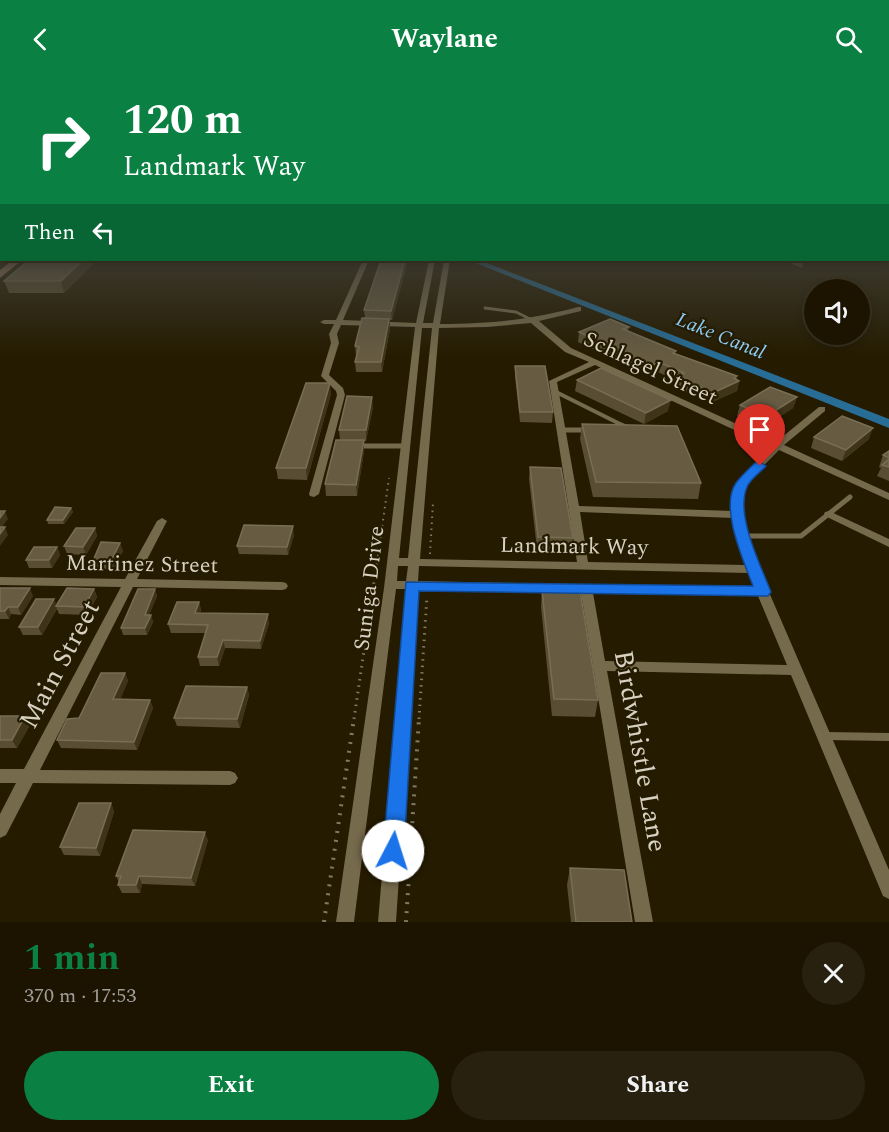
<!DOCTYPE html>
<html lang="en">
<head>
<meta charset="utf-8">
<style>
	:root { --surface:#1c1400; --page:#29210f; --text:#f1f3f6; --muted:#a09e99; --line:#3a3322; --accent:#0b8043 }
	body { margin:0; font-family:Spectral,serif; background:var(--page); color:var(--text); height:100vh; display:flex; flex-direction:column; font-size:22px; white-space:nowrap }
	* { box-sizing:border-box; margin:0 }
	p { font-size:20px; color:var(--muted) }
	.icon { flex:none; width:33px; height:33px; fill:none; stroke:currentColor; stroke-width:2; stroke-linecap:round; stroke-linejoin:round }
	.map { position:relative; height:844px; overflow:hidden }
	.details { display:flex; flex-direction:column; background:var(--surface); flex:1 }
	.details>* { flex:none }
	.hud { position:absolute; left:0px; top:0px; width:890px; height:183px; box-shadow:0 3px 9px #0003,0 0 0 2px var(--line); background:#0b8043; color:#fff; overflow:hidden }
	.controls { position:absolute; left:804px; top:201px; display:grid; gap:12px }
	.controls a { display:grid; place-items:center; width:66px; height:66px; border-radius:50%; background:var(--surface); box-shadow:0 3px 9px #0003,0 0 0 2px var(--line); font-size:30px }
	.pin { position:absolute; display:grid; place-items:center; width:51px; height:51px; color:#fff; margin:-62px -26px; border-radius:50% 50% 50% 0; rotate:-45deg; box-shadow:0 0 6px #0007 }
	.pin .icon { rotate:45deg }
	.me { position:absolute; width:66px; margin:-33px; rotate:5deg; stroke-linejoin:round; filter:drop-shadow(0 0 4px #0008) }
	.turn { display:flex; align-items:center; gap:21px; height:126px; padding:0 24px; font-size:27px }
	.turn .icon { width:78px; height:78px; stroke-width:2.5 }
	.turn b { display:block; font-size:42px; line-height:51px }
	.then { display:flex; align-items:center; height:57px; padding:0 24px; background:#0003; gap:12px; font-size:22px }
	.round { display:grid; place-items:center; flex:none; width:63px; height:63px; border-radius:32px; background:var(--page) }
	.overview { display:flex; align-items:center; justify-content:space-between; height:102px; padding:0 24px }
	h1 { font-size:36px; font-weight:700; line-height:45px; color:var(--accent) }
	.button { display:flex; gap:12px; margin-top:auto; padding:12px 24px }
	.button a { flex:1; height:69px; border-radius:36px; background:var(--accent); color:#fff; font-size:24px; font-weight:700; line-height:69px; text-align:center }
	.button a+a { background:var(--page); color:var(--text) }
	header { display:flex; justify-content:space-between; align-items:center; height:78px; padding:0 24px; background:var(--accent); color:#fff; font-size:27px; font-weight:700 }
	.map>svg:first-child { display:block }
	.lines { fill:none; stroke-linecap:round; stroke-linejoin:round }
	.canal { fill:#276d96; fill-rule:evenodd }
	.path-far2 { stroke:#827a65; stroke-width:2; stroke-dasharray:1.5 4.5; stroke-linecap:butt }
	.path-far1 { stroke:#827a65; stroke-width:3; stroke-dasharray:1.5 5; stroke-linecap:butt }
	.path { stroke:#827a65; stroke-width:4; stroke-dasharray:2 7; stroke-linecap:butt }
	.lane-far3 { stroke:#766a4c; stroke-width:3 }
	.lane-far2 { stroke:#766a4c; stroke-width:4 }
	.lane-far1 { stroke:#766a4c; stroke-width:5 }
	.lane { stroke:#766a4c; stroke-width:8 }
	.street { fill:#766a4c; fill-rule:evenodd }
	.secondary { fill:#9d795c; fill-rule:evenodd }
	.wall { fill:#594e33 }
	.shaded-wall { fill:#3f3418 }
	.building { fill:#675c42; stroke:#786e56; stroke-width:1.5 }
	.route { fill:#1a73e8; stroke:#114b97; stroke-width:1.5 }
	.labels { text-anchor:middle; stroke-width:4.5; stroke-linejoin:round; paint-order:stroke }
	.far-water-label { font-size:20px; font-style:italic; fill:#8bcbf5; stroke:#251b00 }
	.street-label { font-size:22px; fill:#d7d1c1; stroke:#251b00 }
	.near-street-label { font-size:27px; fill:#d7d1c1; stroke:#251b00 }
</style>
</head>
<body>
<header><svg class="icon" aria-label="back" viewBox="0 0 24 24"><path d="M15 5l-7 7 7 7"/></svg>Waylane<svg class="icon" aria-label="search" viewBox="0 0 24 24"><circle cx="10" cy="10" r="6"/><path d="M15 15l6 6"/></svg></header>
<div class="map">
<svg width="889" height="844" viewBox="0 0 889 844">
	<rect width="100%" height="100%" fill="#251b00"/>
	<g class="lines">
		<polygon class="canal" points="468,182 479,182 889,341 889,350"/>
		<g class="path-far2">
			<polyline points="430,476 433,425"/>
			<polyline points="378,478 389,400"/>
		</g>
		<g class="path-far1">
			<polyline points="354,641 378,477"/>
			<polyline points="419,641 427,518"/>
		</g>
		<g class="path">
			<polyline points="324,844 354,640"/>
			<polyline points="406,844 419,640"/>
		</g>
		<polyline class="lane-far3" points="485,230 516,234 534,243"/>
		<polyline class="lane-far2" points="554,313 624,348"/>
		<g class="lane-far1">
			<polyline points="621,347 626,349"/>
			<polyline points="561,352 588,352"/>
			<polyline points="360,368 406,368"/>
			<polyline points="743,458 801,458 850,419"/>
		</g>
		<polyline class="lane" points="825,658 889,659"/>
		<g class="street">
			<path d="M 363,182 L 369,182 L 343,242 L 416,245 L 429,182 L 435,182 L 423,245 L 433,245 L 444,182 L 450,182 L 440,246 C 490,246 529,242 578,229 L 581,229 L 581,233 L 539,243 L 571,270 L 776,364 L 819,329 L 825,329 L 825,333 L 784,367 L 889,415 L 889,422 L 779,372 C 770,382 752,397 746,407 C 736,425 752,472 759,491 L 889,792 L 889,821 L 883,818 L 791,597 L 607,593 L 653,844 L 635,844 L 581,515 L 418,512 L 396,844 L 378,844 L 406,511 L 396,511 L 354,844 L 336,844 L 384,510 L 415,249 L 341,247 L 337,256 L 339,265 L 329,297 L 343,310 L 345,317 L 319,416 L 314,419 L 310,418 L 309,416 L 337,317 L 336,313 L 321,298 L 331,265 L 329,256 L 334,246 L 324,246 L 320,244 L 324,242 L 336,242 ZM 531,245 L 565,274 L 589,284 L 549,303 L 577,484 L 420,481 L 439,250 L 487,249 ZM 422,250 L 432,250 L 408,480 L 399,480 ZM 595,287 L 771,369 L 735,408 L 733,433 L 579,428 L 557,304 ZM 580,434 L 734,440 L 736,458 L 746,487 L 588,484 ZM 398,488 L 408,488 L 406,503 L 397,503 ZM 419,488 L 749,495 L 755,510 L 418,503 ZM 593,515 L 758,518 L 787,587 L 605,583 Z"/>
			<polygon points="821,182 828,182 825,184"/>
			<polygon points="829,433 889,461 889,469 825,438 824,436 825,434"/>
			<polygon points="162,440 167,443 137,501 282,504 286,505 288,508 286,511 282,512 133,509 40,692 230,693 235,695 238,700 235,705 230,707 33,705 6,757 0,760 0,736 16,705 0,705 0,691 24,691 121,509 0,507 0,499 125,501 157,443"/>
		</g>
		<polygon class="secondary" points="13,182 22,182 0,200 0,192"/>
	</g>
	<g class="wall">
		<polygon points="29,182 94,182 95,184 64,215 9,215 4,203"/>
		<polygon points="153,182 179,182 175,185 153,183"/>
		<polygon points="381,182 408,182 392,242 390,242 390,251 382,294 356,294 355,284 357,278 356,278 355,268 365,240 364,232"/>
		<polygon points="783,182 800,182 803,185 802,190"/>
		<polygon points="629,249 628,253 676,273 675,276 737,298 736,301 739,303 737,313 710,325 675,309 676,303 658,294 649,298 578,264 579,254"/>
		<polygon points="515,288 553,334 552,345 520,344 515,298"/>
		<polygon points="577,302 668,333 644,346 575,313"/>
		<polygon points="331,316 307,402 278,401 276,390"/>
		<polygon points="797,319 793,330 764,349 737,338 740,327"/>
		<polygon points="373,329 366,363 364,363 364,373 357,418 326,418 325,406 340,362 339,352"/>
		<polygon points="582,346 701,405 698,421 593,419 580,361"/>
		<polygon points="814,359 869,361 842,383 811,370"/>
		<polygon points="889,373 889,403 877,398 881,390 879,389 883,377"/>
		<polygon points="530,389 573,460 571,472 537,471 529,401"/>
		<polygon points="71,430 73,434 64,446 48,446 47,442"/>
		<polygon points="95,450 97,458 86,477 67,476 64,468"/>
		<polygon points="294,457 288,477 239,476 237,468"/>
		<polygon points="120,465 123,473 114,491 96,491 93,483"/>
		<polygon points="57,469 60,477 52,490 29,490 26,482"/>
		<polygon points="0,510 33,518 21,537 11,536 9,541 0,541"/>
		<polygon points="94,511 97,519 87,537 59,536 57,531 42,557 23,557 19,549 57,527"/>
		<polygon points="155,511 157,518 149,537 151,537 153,544 147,557 123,557 121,550"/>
		<polygon points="542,513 598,622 595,639 552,638 541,529"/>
		<polygon points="199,524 201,532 200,535 269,545 261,571 225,570 219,588 200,588 198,579 206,555 171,555 168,546"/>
		<polygon points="125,595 128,603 120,621 150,622 153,630 137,672 61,670 57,662"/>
		<polygon points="247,609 249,617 240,650 177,648 174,640"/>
		<polygon points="0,638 30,647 17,670 0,670"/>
		<polygon points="111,725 114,734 100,778 64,777 60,769"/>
		<polygon points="208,762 195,808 142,806 140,815 122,815 118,807 119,804 116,798"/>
		<polygon points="570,790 632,844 571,844 567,807"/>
	</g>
	<g class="shaded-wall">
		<polygon points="83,182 94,182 95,184 64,215 61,203"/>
		<polygon points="405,182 408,182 392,242 391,233"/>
		<polygon points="389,241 390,251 382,294 381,284"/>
		<polygon points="659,284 658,294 649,298 651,288"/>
		<polygon points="737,298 736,304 739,303 737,313 710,325 713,315"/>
		<polygon points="330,305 331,316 307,402 306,390"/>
		<polygon points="372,319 373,329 366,363 366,352"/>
		<polygon points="797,319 793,330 764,349 767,338"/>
		<polygon points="671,322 668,333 644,346 646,335"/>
		<polygon points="873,350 869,361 842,383 846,372"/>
		<polygon points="364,362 364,373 357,418 356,407"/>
		<polygon points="71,430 73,434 64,446 63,442"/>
		<polygon points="5,433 8,441 0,452 0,440"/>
		<polygon points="293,448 294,457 288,477 287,469"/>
		<polygon points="5,449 8,457 0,468 0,456"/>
		<polygon points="95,450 97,458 86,477 83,469"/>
		<polygon points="120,465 123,473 114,491 111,483"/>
		<polygon points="57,469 60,477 52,490 49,482"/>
		<polygon points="30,510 33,518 21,537 18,529"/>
		<polygon points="94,511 97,519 87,537 84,529"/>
		<polygon points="155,511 157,518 149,537 145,537"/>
		<polygon points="54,521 57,528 56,528 57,531 42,557 38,549"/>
		<polygon points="199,524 201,532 197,544 195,535"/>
		<polygon points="8,529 11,536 9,541 5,533"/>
		<polygon points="268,536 269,545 261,571 260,563"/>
		<polygon points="151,537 153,544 147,557 145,550"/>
		<polygon points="223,562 225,570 219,588 217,579"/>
		<polygon points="125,595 128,603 117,630 113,621"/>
		<polygon points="247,609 249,617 240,650 237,641"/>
		<polygon points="150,622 153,630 137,672 134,664"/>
		<polygon points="25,638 30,647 17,670 12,662"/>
		<polygon points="111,725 114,734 100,778 96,770"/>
		<polygon points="205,754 208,762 195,808 191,800"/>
		<polygon points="139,798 142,806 140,815 136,807"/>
	</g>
	<g class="building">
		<polygon points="29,182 83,182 61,203 4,203"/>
		<polygon points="381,182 405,182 391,233 364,232"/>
		<polygon points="362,240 389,241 381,284 355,284 359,269 355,268"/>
		<polygon points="610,241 629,249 623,251 676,273 673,275 737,298 734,300 739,303 713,315 677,299 684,295 659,284 651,288 579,254"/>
		<polygon points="515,288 545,288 553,334 520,334"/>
		<polygon points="601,290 671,322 646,335 577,302"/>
		<polygon points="306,305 330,305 306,390 276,390"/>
		<polygon points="770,309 797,319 767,338 740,327"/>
		<polygon points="347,318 372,319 366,352 339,352"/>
		<polygon points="842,338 873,350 846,372 814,359"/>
		<polygon points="582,346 677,348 701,405 596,404"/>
		<polygon points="336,362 364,362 356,407 325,406"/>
		<polygon points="889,373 889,380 883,377"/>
		<polygon points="889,381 889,389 882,387"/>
		<polygon points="530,389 561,390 573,460 538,459"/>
		<polygon points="55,429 71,430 63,442 47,442"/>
		<polygon points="0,433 5,433 0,440"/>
		<polygon points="244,447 293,448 287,469 237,468"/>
		<polygon points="0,449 5,449 0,456"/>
		<polygon points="76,450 95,450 83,469 64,468"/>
		<polygon points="101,464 120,465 111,483 93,483"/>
		<polygon points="34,469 57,469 49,482 26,482"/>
		<polygon points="0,510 30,510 18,529 8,529 5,533 0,533"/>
		<polygon points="67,510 94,511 84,529 56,528"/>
		<polygon points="138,511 155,511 145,537 151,537 145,550 121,550"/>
		<polygon points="542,513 580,513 598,622 554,621"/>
		<polygon points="36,521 54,521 38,549 19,549"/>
		<polygon points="177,524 199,524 195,535 268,536 260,563 223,562 217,579 198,579 208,547 168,546"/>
		<polygon points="101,595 125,595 113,621 150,622 134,664 57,662 67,641 79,640"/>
		<polygon points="186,608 247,609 237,641 174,640"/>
		<polygon points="0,638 25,638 12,662 0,662"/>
		<polygon points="79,725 111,725 96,770 60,769"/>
		<polygon points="133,752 205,754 191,800 139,798 136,807 118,807 121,798 116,798"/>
		<polygon points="570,790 624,792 632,844 576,844"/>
	</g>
	<linearGradient id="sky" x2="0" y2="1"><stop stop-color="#140f00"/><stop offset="0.57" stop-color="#403f37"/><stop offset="1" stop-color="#403f37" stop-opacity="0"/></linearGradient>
	<rect width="889" height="279" fill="url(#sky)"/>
	<path class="route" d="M 760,384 L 766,388 C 761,394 750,401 747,409 C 735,437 761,488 771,514 L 768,518 L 419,513 L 404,773 L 401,780 L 393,784 L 386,780 L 383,773 L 406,504 L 753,508 C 744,484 719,429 736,405 C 741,398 749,391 755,385 Z"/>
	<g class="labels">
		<g class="far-water-label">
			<text transform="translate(721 257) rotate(22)" y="7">Lake Canal</text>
		</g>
		<g class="street-label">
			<text transform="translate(651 289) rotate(25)" y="8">Schlagel Street</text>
			<text transform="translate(574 467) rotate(1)" y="8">Landmark Way</text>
			<text transform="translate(142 485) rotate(1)" y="8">Martinez Street</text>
			<text transform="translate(368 510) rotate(-83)" y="8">Suniga Drive</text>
		</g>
		<g class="near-street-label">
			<text transform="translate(59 586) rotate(-62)" y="9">Main Street</text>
			<text transform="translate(641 673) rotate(80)" y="9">Birdwhistle Lane</text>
		</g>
	</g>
</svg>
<div class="controls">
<a><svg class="icon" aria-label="sound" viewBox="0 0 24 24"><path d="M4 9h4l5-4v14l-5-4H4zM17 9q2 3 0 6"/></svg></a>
</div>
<div class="pin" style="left:760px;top:388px;background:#d93025"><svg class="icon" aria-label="arrive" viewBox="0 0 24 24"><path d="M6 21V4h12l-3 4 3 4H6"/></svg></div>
<svg class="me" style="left:393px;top:773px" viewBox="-20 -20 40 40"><circle r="19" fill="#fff"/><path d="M0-13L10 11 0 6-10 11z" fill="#1a73e8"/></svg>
<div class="hud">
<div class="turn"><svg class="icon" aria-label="right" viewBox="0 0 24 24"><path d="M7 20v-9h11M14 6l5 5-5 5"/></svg><div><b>120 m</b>Landmark Way</div></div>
<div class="then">Then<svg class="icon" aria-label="left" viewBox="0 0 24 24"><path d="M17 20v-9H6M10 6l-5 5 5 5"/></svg></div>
</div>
</div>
<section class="details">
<div class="overview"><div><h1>1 min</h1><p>370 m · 17:53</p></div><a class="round"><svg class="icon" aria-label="close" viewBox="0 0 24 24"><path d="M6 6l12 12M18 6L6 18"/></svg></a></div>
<div class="button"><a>Exit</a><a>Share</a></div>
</section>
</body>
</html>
